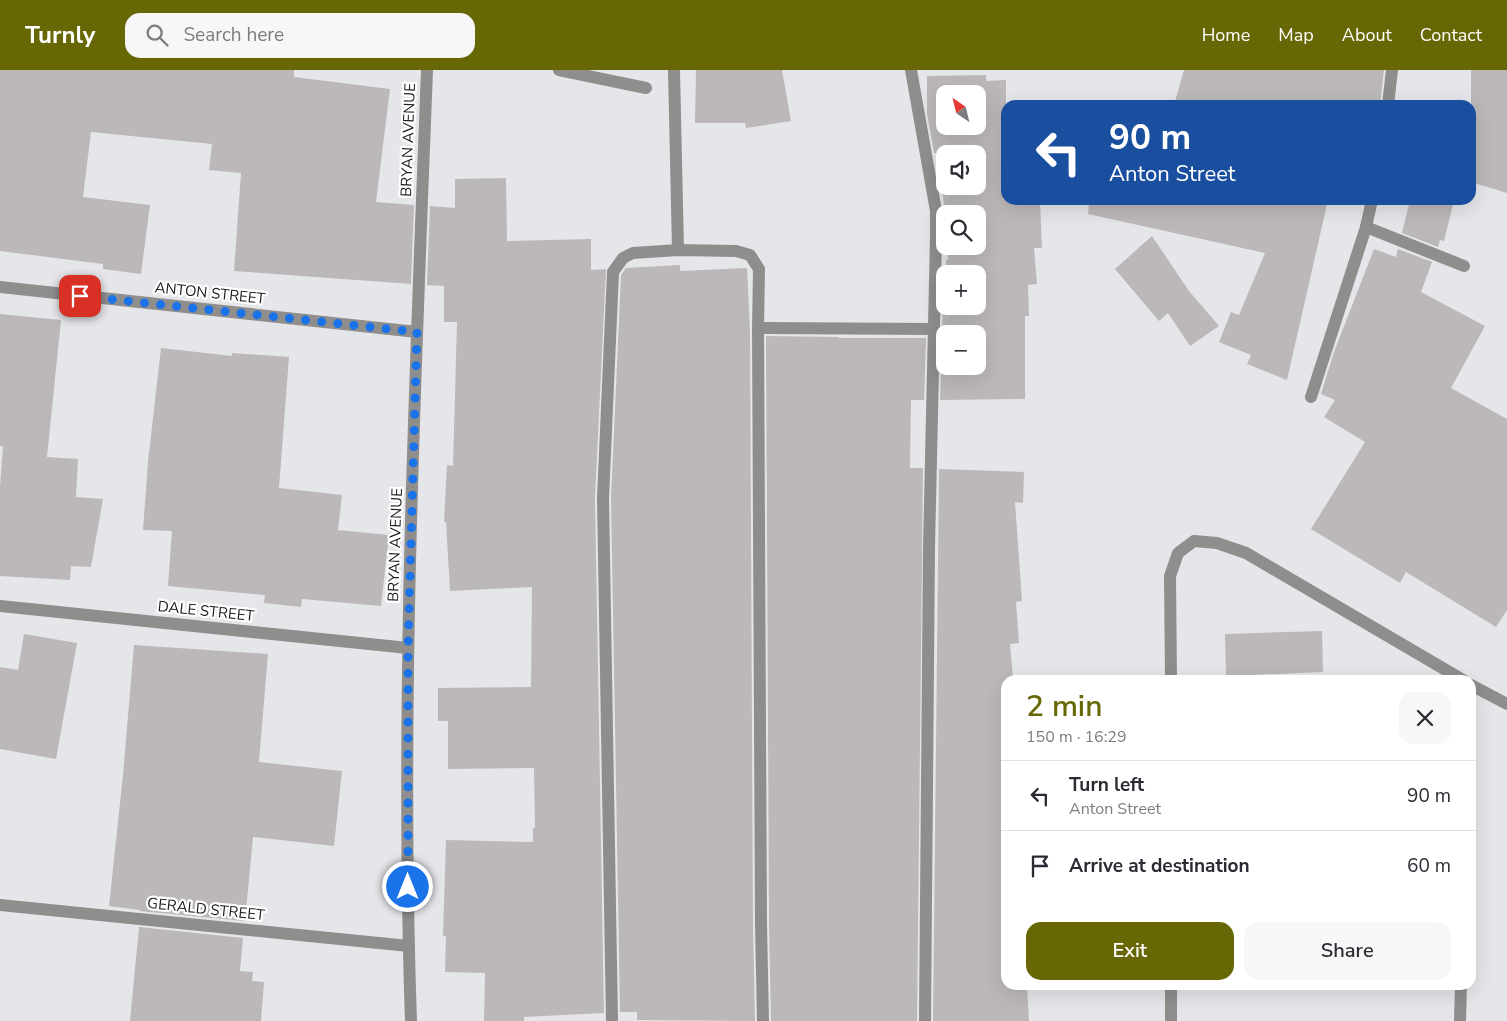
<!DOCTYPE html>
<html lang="en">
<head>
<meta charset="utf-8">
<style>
	:root { --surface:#fff; --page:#f7f7f7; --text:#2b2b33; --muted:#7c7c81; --line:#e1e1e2; --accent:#676805 }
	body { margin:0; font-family:"Nunito Sans",sans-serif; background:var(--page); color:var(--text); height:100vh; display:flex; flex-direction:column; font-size:19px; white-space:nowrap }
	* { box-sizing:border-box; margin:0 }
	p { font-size:16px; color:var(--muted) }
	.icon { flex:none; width:28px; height:28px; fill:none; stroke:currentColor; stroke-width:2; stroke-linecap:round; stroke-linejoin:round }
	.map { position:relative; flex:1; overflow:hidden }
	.panel { position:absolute; left:1001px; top:605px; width:475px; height:315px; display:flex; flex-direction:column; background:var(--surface); border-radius:15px; box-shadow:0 5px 20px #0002 }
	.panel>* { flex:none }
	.banner { position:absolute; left:1001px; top:30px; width:475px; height:105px; border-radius:15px; box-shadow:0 5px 20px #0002; background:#1a4fa0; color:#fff; overflow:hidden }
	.needle { width:32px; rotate:325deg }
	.fabs { position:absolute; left:936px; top:15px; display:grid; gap:10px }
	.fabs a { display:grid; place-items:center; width:50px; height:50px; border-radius:10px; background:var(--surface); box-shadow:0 5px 20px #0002; font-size:25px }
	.pin { position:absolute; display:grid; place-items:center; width:42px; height:42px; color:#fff; margin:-21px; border-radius:10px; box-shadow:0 2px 8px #0006 }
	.me { position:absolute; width:55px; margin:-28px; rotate:0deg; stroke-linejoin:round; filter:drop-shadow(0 0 4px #0008) }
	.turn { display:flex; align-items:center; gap:18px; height:105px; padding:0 25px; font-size:22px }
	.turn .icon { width:65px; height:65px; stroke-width:2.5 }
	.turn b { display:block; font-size:35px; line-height:42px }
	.round { display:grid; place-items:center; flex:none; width:52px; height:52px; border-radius:15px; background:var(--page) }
	.headline { display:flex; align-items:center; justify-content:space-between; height:85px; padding:0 25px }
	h1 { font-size:30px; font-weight:600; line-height:38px; color:var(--accent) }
	.action { display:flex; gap:10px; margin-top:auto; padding:10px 25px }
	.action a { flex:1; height:58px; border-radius:15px; background:var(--accent); color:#fff; font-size:20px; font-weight:600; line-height:58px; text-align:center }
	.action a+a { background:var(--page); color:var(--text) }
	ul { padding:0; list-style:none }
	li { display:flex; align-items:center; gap:15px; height:70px; padding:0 25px; border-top:1px solid var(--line) }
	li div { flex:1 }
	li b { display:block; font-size:19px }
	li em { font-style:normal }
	header { display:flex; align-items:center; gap:30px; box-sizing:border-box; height:70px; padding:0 25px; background:var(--accent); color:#fff }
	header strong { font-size:24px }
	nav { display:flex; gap:28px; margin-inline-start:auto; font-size:18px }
	.search { width:350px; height:45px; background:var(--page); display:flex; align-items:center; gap:12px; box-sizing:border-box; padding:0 18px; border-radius:15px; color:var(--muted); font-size:19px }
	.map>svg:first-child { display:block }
	.building { fill:#bcb8b9; fill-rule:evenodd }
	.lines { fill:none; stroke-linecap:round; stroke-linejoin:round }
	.minor { stroke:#8f8e8d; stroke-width:12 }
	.route { stroke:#1a73e8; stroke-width:9; stroke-dasharray:0 16.2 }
	.labels { text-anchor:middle; stroke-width:4.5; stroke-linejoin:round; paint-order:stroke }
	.street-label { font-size:15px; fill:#1b1c1d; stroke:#fff }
</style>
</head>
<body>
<header>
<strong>Turnly</strong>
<div class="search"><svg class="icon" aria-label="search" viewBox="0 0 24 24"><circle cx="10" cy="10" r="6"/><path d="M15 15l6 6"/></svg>Search here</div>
<nav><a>Home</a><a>Map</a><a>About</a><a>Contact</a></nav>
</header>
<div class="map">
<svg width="1507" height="951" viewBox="0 0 1507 951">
	<rect width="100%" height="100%" fill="#e5e6e9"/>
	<g class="building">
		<polygon points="0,0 294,0 294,7 390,19 376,132 414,135 411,214 234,201 241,103 209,100 212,74 91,62 83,127 150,135 141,204 103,199 103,194 0,181"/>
		<polygon points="696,0 782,0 791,51 746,58 745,53 695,53"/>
		<polygon points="1184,0 1384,0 1380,35 1174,35"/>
		<polygon points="1471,0 1507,0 1507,123 1471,112"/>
		<path d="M 986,5 L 986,11 L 1006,10 L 1006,130 L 1040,130 L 1042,178 L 1034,178 L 1037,214 L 1028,215 L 1029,246 L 1025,246 L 1025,329 L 940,330 L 943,226 L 945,226 L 945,236 L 978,236 L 978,204 L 946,204 L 946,190 L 948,190 L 947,176 L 978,176 L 978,144 L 945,144 L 945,152 L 940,83 L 934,83 L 927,44 L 927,6 ZM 945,24 L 978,24 L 978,56 L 945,56 ZM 945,84 L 978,84 L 978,116 L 945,116 ZM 945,264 L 978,264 L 978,296 L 945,296 Z"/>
		<polygon points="506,108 507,171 591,169 591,200 606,199 595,428 604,943 524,947 524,951 484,951 485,903 445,902 446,866 443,866 446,770 533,772 533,758 535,758 534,698 448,699 448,651 438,651 438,618 531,617 532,517 450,521 446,452 444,452 447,395 453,396 457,252 444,252 444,216 427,215 430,136 455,138 455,109"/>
		<polygon points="1089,130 1328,130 1287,310 1247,294 1251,285 1219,272 1231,242 1239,245 1265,183 1088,144"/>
		<polygon points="1410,130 1454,130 1444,171 1440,170 1438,177 1402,163"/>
		<polygon points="1152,166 1189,221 1219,256 1190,276 1168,243 1159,251 1115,199"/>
		<polygon points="1374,179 1396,187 1398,179 1432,192 1421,222 1485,256 1451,318 1507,349 1507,540 1496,557 1406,502 1400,513 1311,459 1365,372 1324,347 1335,330 1321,324 1334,282"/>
		<polygon points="680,195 680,201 747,198 750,261 753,854 755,951 637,950 637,942 620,942 611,428 621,205 626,198"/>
		<polygon points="0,244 61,250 47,387 78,389 76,427 103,429 91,497 71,496 70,510 0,506 0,417 3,376 0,376"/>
		<polygon points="766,266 839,267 839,268 926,268 924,330 911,330 910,398 923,398 917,951 771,951 769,854"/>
		<polygon points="161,278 232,286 232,283 289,287 279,418 342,425 338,460 389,465 381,536 302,529 301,537 264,533 265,525 168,516 172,461 143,460 148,392"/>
		<polygon points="939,399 1024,402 1023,433 1015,432 1022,531 1016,532 1019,573 1010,574 1013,608 1006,609 1006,915 1027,915 1029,951 933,951"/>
		<polygon points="1322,561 1323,602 1226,606 1225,564"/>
		<polygon points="24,564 77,573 56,689 0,679 0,597 18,600"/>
		<polygon points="134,575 268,584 259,692 342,701 334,776 253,767 245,851 140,841 140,840 109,836 123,705"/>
		<polygon points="139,857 243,868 240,901 253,902 252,911 264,912 261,951 130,951"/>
	</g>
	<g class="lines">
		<g class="minor">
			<polyline points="559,0 646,18"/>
			<polyline points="674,0 678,180"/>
			<polyline points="911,0 936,141 936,167 929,478 925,951"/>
			<polyline points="1388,35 1392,0"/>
			<polyline points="1366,157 1464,196"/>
			<polyline points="0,217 417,262"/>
			<polyline points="758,258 934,259"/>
			<polyline points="1311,327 1366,157 1372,130"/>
			<polyline points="0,536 408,578"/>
			<polyline points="1171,610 1170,506 1178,483 1194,471 1217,473 1246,483 1463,610"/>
			<polyline points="1471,615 1507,634"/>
			<polyline points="0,835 409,876"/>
			<polyline points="1171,915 1171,951"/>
			<path d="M 411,951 C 400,634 415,317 427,0"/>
			<polyline points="612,951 603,428 613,202 623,188 633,183 678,180 736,181 750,185 759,199 758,258 761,854 763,951"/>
			<polyline points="1460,951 1461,915"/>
		</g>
	</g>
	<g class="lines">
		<polyline class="route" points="80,226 417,262 408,578 408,817"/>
	</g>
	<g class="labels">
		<g class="street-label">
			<text transform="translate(408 70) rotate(-88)" y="5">BRYAN AVENUE</text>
			<text transform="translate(210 223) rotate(6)" y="5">ANTON STREET</text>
			<text transform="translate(395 475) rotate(-88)" y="5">BRYAN AVENUE</text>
			<text transform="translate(206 541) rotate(6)" y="5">DALE STREET</text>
			<text transform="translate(206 839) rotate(6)" y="5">GERALD STREET</text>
		</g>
	</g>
</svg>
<div class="fabs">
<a><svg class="needle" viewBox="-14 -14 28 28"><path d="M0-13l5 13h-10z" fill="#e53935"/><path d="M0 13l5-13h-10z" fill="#7c7c81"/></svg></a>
<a><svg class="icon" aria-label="sound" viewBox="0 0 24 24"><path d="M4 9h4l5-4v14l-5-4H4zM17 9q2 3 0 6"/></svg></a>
<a><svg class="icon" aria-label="search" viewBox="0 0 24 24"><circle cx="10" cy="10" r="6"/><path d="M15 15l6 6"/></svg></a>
<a>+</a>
<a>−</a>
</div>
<div class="pin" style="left:80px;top:226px;background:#d93025"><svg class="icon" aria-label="arrive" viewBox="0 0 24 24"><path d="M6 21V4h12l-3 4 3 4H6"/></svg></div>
<svg class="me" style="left:408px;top:817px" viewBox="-20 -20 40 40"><circle r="17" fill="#1a73e8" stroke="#fff" stroke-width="3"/><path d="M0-11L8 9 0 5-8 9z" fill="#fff"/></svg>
<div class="banner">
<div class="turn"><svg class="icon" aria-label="left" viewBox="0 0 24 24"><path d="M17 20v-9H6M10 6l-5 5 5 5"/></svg><div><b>90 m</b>Anton Street</div></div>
</div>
<section class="panel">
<div class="headline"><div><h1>2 min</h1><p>150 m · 16:29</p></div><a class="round"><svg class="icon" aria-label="close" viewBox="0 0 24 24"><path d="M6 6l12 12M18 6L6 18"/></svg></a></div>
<ul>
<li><svg class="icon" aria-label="left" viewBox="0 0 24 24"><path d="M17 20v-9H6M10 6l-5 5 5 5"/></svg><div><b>Turn left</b><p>Anton Street</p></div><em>90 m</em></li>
<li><svg class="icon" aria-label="arrive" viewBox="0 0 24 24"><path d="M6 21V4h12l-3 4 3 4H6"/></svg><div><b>Arrive at destination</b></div><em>60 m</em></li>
</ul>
<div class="action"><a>Exit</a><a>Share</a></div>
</section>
</div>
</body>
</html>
